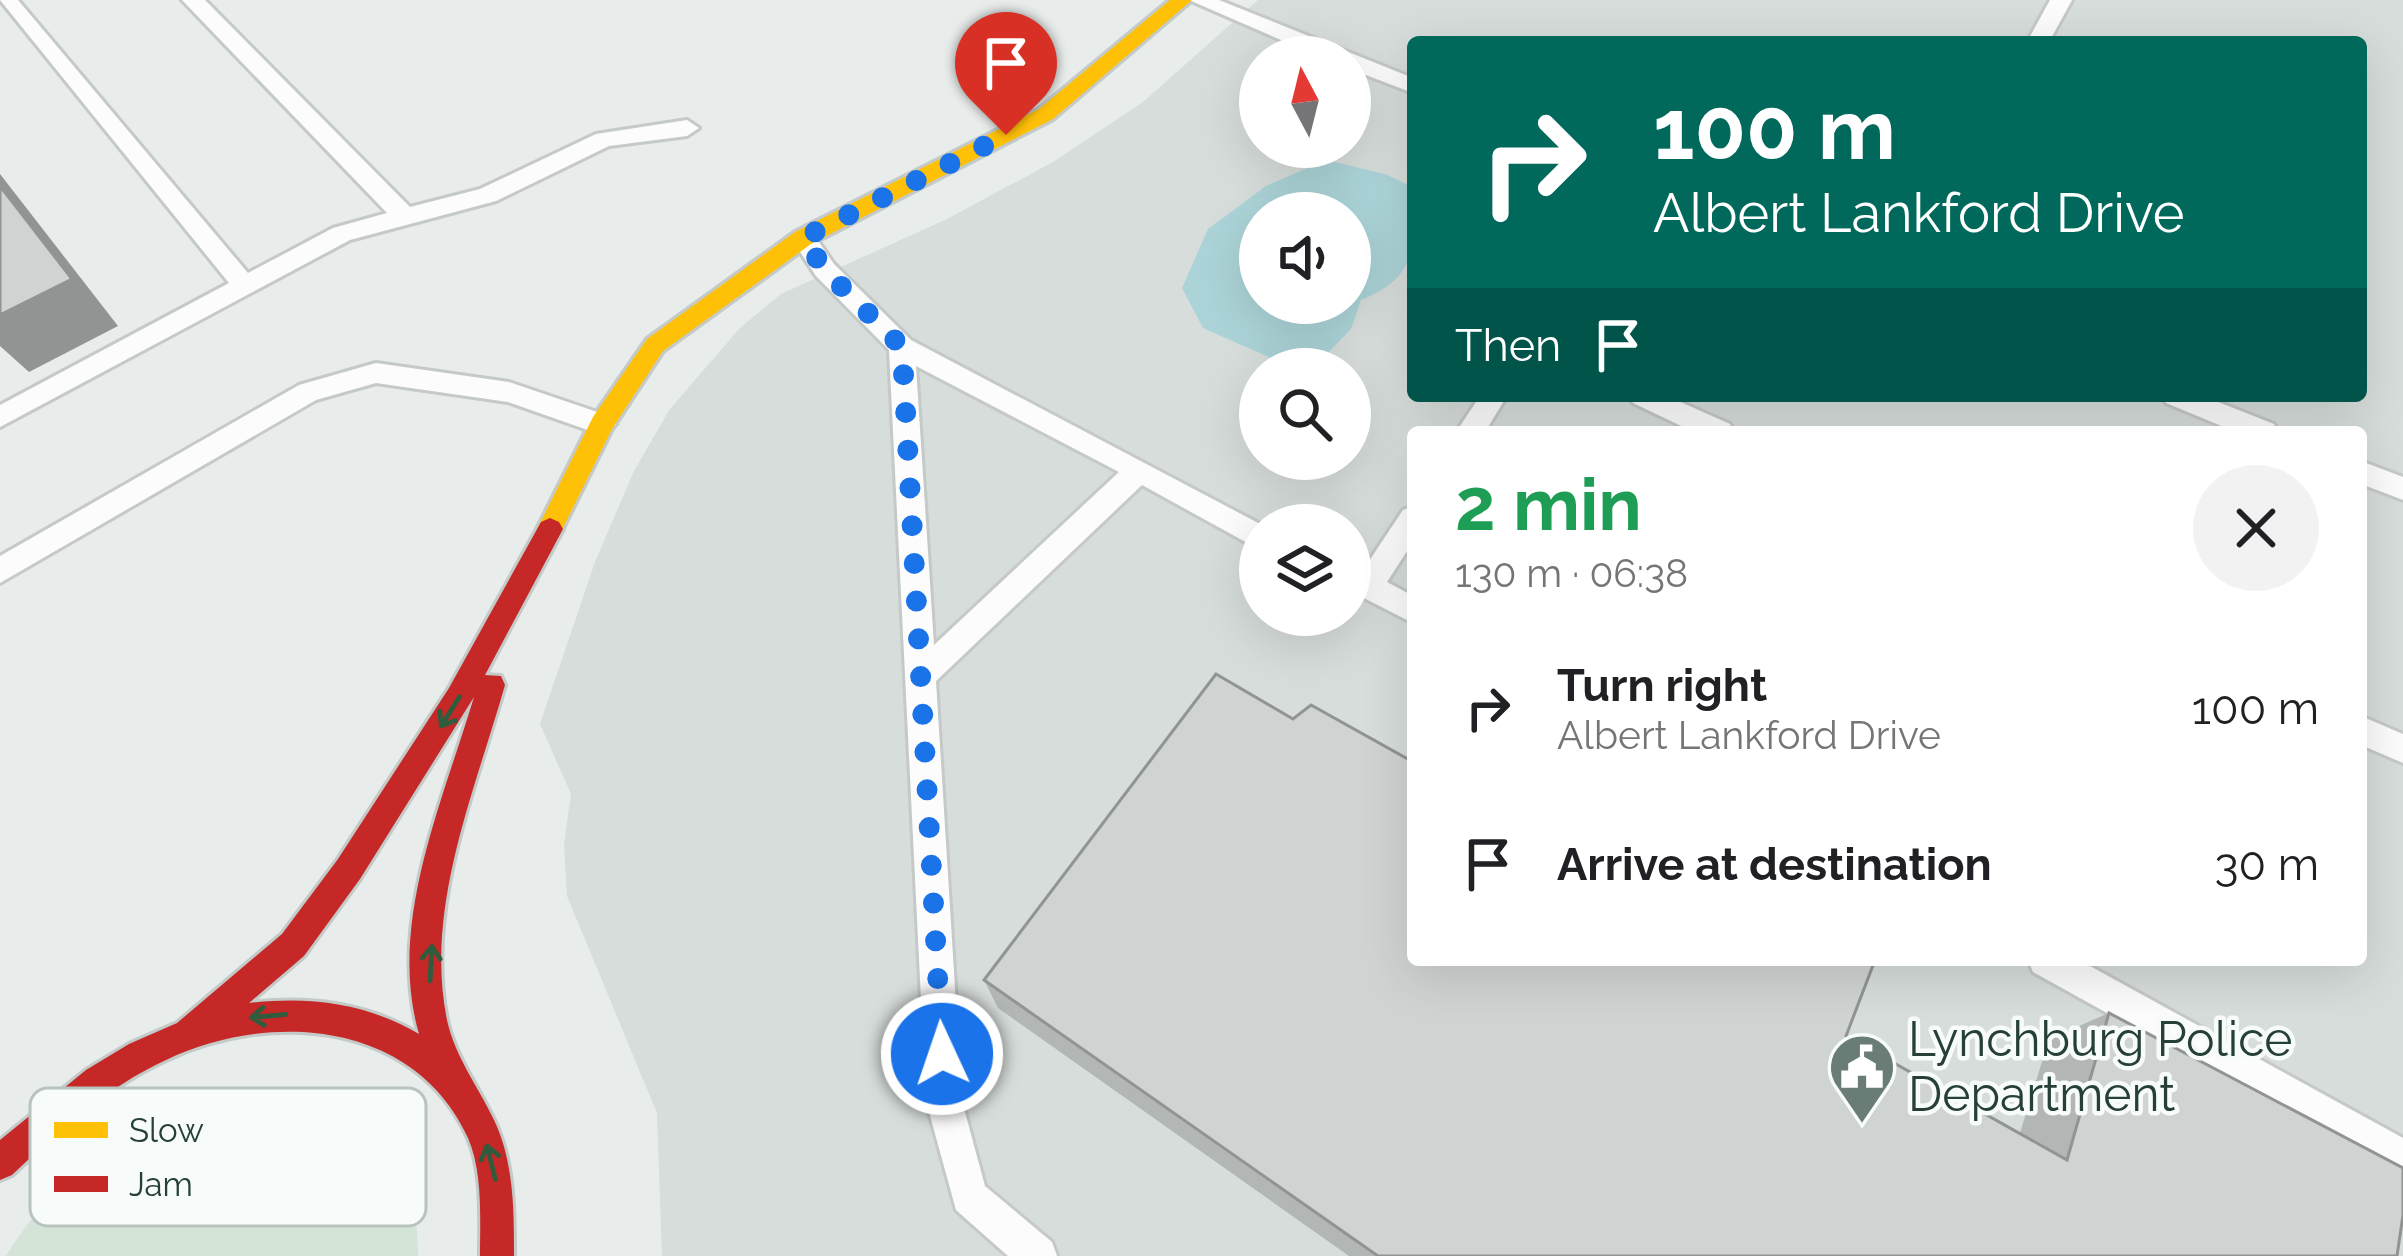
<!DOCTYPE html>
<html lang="en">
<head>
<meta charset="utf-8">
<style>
	:root { --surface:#fff; --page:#f2f2f2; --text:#202124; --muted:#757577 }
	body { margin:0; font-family:Raleway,sans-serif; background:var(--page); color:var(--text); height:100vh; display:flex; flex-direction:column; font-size:45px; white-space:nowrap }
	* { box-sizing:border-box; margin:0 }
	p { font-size:39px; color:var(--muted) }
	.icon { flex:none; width:66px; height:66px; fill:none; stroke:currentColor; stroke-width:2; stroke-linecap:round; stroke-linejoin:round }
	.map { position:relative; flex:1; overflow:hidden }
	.drawer { position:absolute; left:1407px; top:426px; width:960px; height:540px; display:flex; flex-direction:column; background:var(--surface); border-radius:12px; box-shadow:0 12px 48px #0002 }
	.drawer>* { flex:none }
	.top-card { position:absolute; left:1407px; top:36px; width:960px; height:366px; border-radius:12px; box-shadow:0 12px 48px #0002; background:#00695c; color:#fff; overflow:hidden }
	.needle { width:78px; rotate:353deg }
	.controls { position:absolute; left:1239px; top:36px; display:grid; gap:24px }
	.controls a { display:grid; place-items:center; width:132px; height:132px; border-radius:50%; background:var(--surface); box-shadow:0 12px 48px #0002; font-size:60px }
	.pin { position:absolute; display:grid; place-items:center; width:102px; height:102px; color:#fff; margin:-123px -51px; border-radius:50% 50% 50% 0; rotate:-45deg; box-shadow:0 0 12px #0007 }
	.pin .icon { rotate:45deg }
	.me { position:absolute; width:132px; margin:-66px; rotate:357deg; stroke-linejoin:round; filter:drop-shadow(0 0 9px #0008) }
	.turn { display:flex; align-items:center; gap:42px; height:252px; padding:0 48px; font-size:54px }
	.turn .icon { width:156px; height:156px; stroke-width:2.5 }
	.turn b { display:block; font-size:84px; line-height:102px }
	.then { display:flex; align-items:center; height:114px; padding:0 48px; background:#0003; gap:24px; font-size:45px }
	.round { display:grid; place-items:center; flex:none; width:126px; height:126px; border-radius:63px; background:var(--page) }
	.overview { display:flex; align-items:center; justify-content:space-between; height:204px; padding:0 48px }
	h1 { font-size:72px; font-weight:700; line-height:90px; color:#1e9e55 }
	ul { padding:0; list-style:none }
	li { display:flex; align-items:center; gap:36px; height:156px; padding:0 48px }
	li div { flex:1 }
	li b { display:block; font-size:45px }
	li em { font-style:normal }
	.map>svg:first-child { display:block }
	.built { fill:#d7ddda; fill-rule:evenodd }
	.green { fill:#d3e4d7 }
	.water { fill:#acd4d8; fill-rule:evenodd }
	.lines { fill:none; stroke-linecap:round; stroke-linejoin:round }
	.lane-casing { stroke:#c5c9c7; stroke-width:6 }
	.slow-casing { stroke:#c4cac7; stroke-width:6 }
	.jam-casing { stroke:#c4cac7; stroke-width:6 }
	.lane { fill:#fcfcfc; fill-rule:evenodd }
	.slow { fill:#ffc107; fill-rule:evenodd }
	.jam { fill:#c62828; fill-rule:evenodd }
	.wall { fill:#b2b6b5 }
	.shaded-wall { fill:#919493 }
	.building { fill:#cfd4d2; stroke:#919493; stroke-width:3 }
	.oneway { stroke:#305c3d }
	.route { stroke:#1a73e8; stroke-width:21; stroke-dasharray:0 37.8 }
	.labels { text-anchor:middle; stroke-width:9; stroke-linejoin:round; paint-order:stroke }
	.near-poi-label { font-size:48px; fill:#264037; stroke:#f7fbf9; text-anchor:start }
	.key { fill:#f7fbf9; stroke:#b8c3bf; stroke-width:3 }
	.key-label { font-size:33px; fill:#264037 }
</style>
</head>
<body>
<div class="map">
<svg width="2403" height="1256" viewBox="0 0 2403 1256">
	<rect width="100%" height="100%" fill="#e8ecea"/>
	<path class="built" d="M 1258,0 L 2403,0 L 2403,1256 L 662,1256 L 657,1113 L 567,896 L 564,844 L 571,794 L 540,724 L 595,562 L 634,471 L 670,409 L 740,328 L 781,294 L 947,219 L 1053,162 L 1143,102 ZM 1413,42 L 2361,42 L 2361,396 L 1413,396 ZM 1260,57 L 1350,57 L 1350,147 L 1260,147 ZM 1260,213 L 1350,213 L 1350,303 L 1260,303 ZM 1260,369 L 1350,369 L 1350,459 L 1260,459 ZM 1413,432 L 2361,432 L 2361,960 L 1413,960 ZM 1260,525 L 1350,525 L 1350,615 L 1260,615 Z"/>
	<path class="green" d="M 296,1088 C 390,1115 416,1161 418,1256 L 6,1256 C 69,1153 177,1090 296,1088 Z"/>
	<path class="water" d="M 1326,160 L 1385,174 L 1413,187 C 1413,244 1421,276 1361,300 L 1351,329 L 1325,356 L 1287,365 L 1203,328 L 1182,288 L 1208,229 L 1266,186 ZM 1260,213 L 1350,213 L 1350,303 L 1260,303 Z"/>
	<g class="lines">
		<g class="lane-casing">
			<g id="lane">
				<polygon points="0,0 18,0 248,273 333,228 387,213 182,0 205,0 410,207 480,189 596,134 687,120 699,128 687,136 609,146 496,201 350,240 0,427 0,405 229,283"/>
				<polygon points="1189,0 1219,0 1413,78 1413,93 1350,69 1350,57 1320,57"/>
				<polygon points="2050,0 2072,0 2049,42 2027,42"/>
				<path d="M 803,229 L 812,232 L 834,264 L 911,340 L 1262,525 L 1260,550 L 1142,485 L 936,681 L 962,1101 L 985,1186 L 1052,1242 L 1057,1256 L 1008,1256 L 956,1210 L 926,1101 L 889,350 L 816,276 L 791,238 ZM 916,366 L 1119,472 L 934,645 Z"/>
				<polygon points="376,363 509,382 612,417 616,424 602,435 508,402 376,383 316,400 0,583 0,556 299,385"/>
				<polygon points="1480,396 1507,396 1485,432 1456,432"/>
				<polygon points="1629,396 1667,396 1730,424 1734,432 1694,432 1633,403"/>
				<polygon points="2162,396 2203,396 2274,424 2278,432 2236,432 2166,403"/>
				<polygon points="2361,461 2403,477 2403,500 2361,484"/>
				<polygon points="1413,506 1413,542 1387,582 1413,596 1413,623 1350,591 1350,565 1363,570 1403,510"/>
				<polygon points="2361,716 2403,734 2403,763 2361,745"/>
				<polygon points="2028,960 2079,960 2403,1138 2403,1177 2033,972"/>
			</g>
		</g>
		<g class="slow-casing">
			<polygon id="slow" points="1170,0 1192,0 1053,119 811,244 663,351 612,429 559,536 541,536 537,529 593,417 647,339 795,232 1039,109"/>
		</g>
		<g class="jam-casing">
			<path id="jam" d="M 550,518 L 559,522 L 563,529 L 485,675 L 501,676 L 505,685 C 475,791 424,908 447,1020 C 455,1057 478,1086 494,1120 C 514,1162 514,1210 514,1256 L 480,1256 C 480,1218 483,1173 468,1138 C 415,1021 271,1010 166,1060 C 107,1087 59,1131 12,1175 L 0,1180 L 0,1140 L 86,1070 L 129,1044 L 177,1023 L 282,934 L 338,859 L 449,688 L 541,522 ZM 474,697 C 443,801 387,924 419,1034 C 366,1003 310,996 249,1003 L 304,956 L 360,879 Z"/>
		</g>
		<use href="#lane" class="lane"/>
		<use href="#slow" class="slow"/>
		<use href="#jam" class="jam"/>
	</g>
	<polygon class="wall" points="1413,960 1846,1036 2020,1133 2049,1039 2109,1013 2397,1256 1349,1256 998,1008 984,980"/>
	<polygon class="shaded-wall" points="0,174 118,326 29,372 0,346"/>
	<g class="building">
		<polygon points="0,186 72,279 0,315"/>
		<polygon points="1216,674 1293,719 1311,705 1413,762 1413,960 1875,960 1846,1036 2067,1160 2109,1013 2403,1168 2403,1215 2397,1256 1378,1256 984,980"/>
	</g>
	<defs><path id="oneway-shaft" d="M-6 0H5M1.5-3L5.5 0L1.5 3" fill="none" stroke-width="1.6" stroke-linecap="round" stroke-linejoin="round" transform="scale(3)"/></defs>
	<g class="oneway">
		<use href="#oneway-shaft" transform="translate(450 712) rotate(122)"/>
		<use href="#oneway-shaft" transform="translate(431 963) rotate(-87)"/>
		<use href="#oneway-shaft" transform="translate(268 1016) rotate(175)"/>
		<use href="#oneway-shaft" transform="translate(491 1162) rotate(-104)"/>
	</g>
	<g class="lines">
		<polyline class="route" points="942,1054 902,347 825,270 803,238 1006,135"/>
	</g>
	<defs>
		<g id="civic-pin" transform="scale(3.45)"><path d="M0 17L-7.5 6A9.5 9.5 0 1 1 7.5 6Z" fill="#6a7c76" stroke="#f7fbf9"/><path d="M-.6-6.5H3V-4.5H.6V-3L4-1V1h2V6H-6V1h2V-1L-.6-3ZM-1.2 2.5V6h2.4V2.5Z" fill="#fff"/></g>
	</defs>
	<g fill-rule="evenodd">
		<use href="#civic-pin" x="1862" y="1067"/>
	</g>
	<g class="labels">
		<g class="near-poi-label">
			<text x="1908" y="1056">Lynchburg Police<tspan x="1908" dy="55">Department</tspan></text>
		</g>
	</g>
	<rect x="30" y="1088" width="396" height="138" rx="18" class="key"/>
	<rect x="54" y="1122" width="54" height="16" fill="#ffc107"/>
	<rect x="54" y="1176" width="54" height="16" fill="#c62828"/>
	<g class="key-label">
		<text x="129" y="1142">Slow</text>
		<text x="129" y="1196">Jam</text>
	</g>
</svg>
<div class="controls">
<a><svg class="needle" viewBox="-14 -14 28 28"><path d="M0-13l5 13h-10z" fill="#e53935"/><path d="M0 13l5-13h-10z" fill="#757577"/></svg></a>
<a><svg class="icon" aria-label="sound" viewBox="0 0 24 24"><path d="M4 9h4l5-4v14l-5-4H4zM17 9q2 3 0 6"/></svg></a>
<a><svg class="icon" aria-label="search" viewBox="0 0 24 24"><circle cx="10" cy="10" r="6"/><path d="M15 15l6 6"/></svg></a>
<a><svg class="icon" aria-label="layers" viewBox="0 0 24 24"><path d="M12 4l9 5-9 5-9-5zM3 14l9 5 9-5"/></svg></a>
</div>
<div class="pin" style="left:1006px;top:135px;background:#d93025"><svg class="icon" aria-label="arrive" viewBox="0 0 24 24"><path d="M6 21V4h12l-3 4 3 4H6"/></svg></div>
<svg class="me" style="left:942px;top:1054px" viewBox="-20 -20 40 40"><circle r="17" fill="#1a73e8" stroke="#fff" stroke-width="3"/><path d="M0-11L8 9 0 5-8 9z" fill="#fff"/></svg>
<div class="top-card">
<div class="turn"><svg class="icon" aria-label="right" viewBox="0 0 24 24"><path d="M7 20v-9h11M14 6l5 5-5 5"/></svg><div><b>100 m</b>Albert Lankford Drive</div></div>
<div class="then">Then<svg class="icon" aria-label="arrive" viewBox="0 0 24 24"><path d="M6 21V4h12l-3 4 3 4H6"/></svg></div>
</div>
<section class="drawer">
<div class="overview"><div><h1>2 min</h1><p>130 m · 06:38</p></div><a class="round"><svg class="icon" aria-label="close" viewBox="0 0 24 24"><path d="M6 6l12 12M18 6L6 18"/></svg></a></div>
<ul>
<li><svg class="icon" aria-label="right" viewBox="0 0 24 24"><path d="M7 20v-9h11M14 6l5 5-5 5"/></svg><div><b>Turn right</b><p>Albert Lankford Drive</p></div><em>100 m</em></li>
<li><svg class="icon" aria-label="arrive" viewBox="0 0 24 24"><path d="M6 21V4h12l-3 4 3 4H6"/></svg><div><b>Arrive at destination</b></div><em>30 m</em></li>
</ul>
</section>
</div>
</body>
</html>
